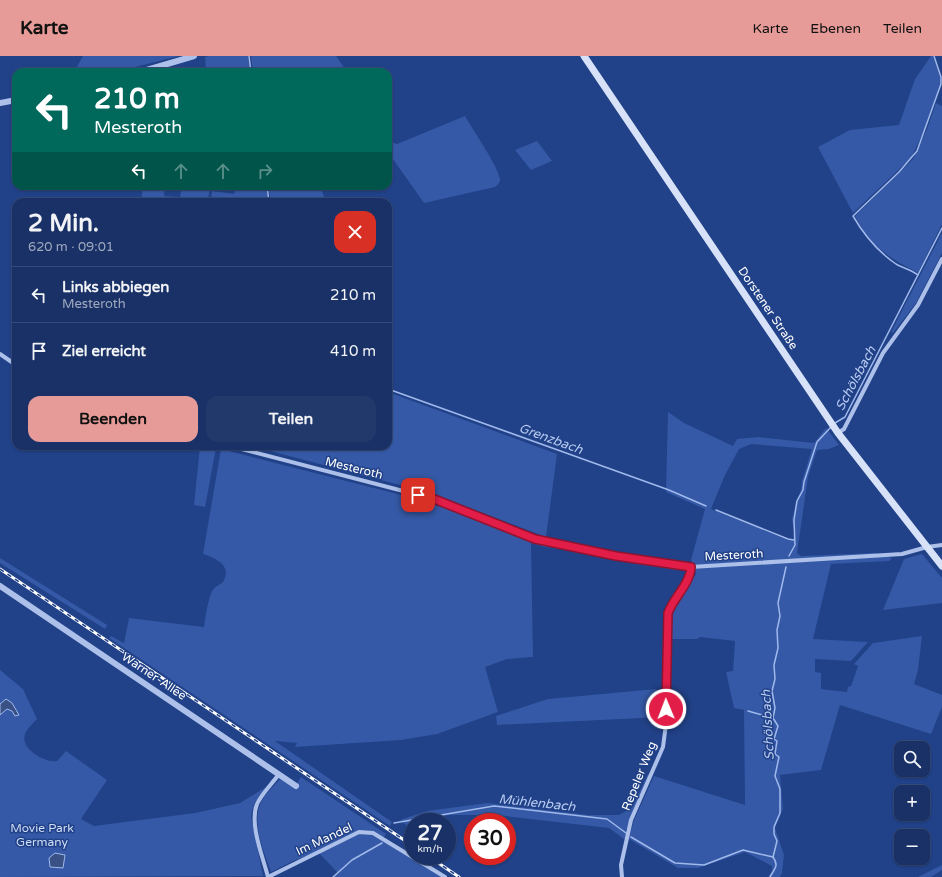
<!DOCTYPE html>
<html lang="de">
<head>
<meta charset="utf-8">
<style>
	:root { --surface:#193166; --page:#22396c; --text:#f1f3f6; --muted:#9fa9bf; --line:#374c7a; --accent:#e69b98 }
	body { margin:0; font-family:"Varela Round",sans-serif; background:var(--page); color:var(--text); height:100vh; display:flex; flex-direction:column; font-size:15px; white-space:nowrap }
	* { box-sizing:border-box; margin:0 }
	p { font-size:13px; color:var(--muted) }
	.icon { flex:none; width:22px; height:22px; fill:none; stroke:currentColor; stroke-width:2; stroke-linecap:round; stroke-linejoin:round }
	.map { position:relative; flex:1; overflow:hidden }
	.side { position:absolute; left:12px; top:142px; width:380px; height:252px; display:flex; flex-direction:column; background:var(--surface); border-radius:12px; box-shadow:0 1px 3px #0004,0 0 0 1px var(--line) }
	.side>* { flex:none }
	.top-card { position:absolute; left:12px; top:12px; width:380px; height:122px; border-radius:12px; box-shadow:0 1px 3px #0004,0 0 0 1px var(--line); background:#00695c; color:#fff; overflow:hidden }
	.buttons { position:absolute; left:894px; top:685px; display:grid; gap:8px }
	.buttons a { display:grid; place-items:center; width:36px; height:36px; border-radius:8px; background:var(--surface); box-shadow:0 1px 3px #0004,0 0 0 1px var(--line); font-size:20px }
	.speed { position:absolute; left:404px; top:757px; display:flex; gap:8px; font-size:20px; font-weight:700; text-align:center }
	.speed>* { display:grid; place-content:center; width:52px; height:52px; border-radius:50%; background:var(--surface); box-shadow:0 1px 3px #0004,0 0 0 1px var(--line); line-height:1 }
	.speed small { font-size:10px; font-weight:400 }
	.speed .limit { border:6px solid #d22; background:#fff; color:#111 }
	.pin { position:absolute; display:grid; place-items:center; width:34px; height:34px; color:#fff; margin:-17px; border-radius:8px; box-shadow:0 2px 6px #0006 }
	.me { position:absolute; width:44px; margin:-22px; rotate:359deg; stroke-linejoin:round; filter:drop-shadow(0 0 3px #0008) }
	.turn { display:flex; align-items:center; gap:14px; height:84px; padding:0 16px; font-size:18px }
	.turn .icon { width:52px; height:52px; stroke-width:2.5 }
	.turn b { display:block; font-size:28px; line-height:34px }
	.lanes { display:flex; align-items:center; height:38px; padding:0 16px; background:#0003; justify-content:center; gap:20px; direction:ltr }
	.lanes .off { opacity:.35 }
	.round { display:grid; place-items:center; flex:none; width:42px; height:42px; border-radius:12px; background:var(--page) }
	.headline { display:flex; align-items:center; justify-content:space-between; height:68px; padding:0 16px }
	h1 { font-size:24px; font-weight:800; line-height:30px }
	.cta { display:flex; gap:8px; margin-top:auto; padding:8px 16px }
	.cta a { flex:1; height:46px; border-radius:12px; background:var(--accent); color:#111; font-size:16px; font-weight:800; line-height:46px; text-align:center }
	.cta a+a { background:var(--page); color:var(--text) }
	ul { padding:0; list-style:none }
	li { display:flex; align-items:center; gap:12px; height:56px; padding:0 16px; border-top:1px solid var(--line) }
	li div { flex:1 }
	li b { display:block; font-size:15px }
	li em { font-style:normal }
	header { display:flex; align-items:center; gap:24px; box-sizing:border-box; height:56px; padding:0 20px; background:var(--accent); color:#111 }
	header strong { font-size:19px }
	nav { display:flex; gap:22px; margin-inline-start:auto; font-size:14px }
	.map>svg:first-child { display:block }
	.green { fill:#3559a6; fill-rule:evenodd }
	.water { fill:#3a5186; stroke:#a0b9ec }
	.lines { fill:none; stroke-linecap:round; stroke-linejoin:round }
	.stream { stroke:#a0b9ec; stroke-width:1.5 }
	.minor { stroke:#acc0ea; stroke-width:4 }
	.tertiary { stroke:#acc0ea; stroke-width:6 }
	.secondary { stroke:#d7e1f8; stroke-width:7 }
	.rail-casing { stroke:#fff; stroke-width:3 }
	.rail { stroke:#214188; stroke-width:1.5; stroke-dasharray:4.5; stroke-linecap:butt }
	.route-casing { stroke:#92132f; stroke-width:10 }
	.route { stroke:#e11d48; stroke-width:7 }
	.labels { text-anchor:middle; stroke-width:3; stroke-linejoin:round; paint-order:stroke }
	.street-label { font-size:12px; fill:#fff; stroke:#214188 }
	.park-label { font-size:12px; fill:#d0ddf8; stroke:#214188 }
	.water-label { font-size:13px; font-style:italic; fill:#b8cbf2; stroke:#214188 }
</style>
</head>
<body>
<header>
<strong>Karte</strong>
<nav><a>Karte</a><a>Ebenen</a><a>Teilen</a></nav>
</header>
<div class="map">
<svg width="942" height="821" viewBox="0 0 942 821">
	<rect width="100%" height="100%" fill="#214188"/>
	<g class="green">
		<polygon points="83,0 179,0 115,16 74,16"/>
		<polygon points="209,0 248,0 251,16 206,16 205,1"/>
		<polygon points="251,0 336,0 347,16 253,16"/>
		<polygon points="931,0 933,0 940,20 941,27 925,73 911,102 853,157 818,91 850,74 899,69 915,23"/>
		<path d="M 936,47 L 942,50 L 942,168 L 918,217 C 888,201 871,191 855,160 L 913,103 L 927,73 Z"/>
		<path d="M 465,60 C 472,73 499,111 500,124 C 500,127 497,129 495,131 L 424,147 L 388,96 L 388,81 L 391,86 L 397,88 Z"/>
		<polygon points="537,85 552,105 531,114 515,94"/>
		<polygon points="143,130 165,130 164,140 180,141 182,130 210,130 208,144 211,145 212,135 234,138 236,130 266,130 268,146 141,146"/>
		<polygon points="268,130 320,130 326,146 271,146"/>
		<polygon points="942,177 942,197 916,247 893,277 891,276"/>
		<polygon points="388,336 557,398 546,481 434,438 251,390 388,390"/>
		<path d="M 668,356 L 684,367 L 733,390 L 737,383 L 758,381 L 814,387 L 826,372 L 839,389 L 829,393 L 817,394 L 808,421 L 797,497 L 801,500 L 874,497 L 892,502 L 889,505 L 831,508 L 813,583 L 868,586 L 851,605 L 815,603 L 815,616 L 821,617 L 821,633 L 847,636 L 848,631 L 851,630 L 858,610 L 854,608 L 873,587 L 922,580 L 918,614 L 914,628 L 942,639 L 942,651 L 931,678 L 840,649 L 821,714 L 780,719 L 783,753 L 775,772 L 784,799 L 782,817 L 780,821 L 768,821 L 772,815 L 772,810 L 745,796 L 698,812 L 678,812 L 629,783 L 624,783 L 609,772 L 496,759 L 448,759 L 406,769 L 400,764 L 427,755 L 487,747 L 588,759 L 619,759 L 632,752 L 648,718 L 650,719 L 626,775 L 630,778 L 634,764 L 654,720 L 745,749 L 744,654 L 734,652 L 726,616 L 733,615 L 735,585 L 700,581 L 697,583 L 670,583 L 671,558 L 674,549 L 696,518 L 691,504 L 705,453 L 666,436 ZM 751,388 L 812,393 L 802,425 L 801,434 L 796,445 L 792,464 L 794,474 L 793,484 L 788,484 L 711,453 L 725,419 L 739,393 Z"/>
		<polygon points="200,390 216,392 205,451 194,449"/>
		<path d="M 221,393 L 429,446 L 542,488 L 562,486 L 617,496 L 667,508 L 679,506 L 678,514 L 635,508 L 587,497 L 545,491 L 531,487 L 533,601 L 507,603 L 485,611 L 498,656 L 437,678 L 401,684 L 295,691 L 297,687 L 275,685 L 392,766 L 390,770 L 109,582 L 111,580 L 124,587 L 129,562 L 204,571 C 205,563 209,538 213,534 C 215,530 220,529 223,526 C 233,509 215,502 203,498 Z"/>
		<polygon points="922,498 942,522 942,547 883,554 904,503"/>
		<polygon points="0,502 107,569 105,573 0,507"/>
		<path d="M 0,614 L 23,633 L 37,663 C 33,667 27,673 25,678 C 20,693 45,707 57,705 L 66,695 L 107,724 L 81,763 L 94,770 L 195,757 L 240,747 L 266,731 L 254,748 L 251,760 L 263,820 L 0,821 Z"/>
		<polygon points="656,633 660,637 662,661 497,669 496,660 548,643"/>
		<path d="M 301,721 L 386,778 L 382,784 L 442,821 L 334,821 L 338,817 L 318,796 L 293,805 L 271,816 C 263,793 249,763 264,741 C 268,735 275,729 280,723 L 294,732 Z"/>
		<polygon points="942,809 942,814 931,821 918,821"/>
	</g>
	<g class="water">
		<polygon points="6,643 12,647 19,659 15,660 12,655 7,653 0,659 0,648"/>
		<polygon points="55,797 65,799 63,812 50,811 49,802"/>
	</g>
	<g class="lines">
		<g class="stream">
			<polyline points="249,0 251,16"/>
			<polyline points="267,130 269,146"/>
			<path d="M 918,219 C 911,214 903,212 896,208 C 877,195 864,179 853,160 L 899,116 L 917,95 L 941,28 L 941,21 L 934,0"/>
			<polyline points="388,333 669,434 706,450"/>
			<polyline points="835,367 845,361 942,172"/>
			<polyline points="716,454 788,483 794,484"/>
			<polyline points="789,500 795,489 794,464 797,445 803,434 804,426 817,386 831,371"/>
			<polyline points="748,655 766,660"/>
			<polyline points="394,767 494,750 607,763 626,777"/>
			<polyline points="631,781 675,807 704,809 743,794 773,801"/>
			<polyline points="333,821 352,804 382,787"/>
			<path d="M 770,821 C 775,812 779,810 773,801 L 777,785 L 774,778 L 774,771 L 780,757 L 780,733 L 775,720 L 779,701 L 775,698 L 777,685 L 774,683 L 778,670 L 773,662 L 775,652 L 772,635 L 775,623 L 774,609 L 778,592 L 777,574 L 780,560 L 778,547 L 786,511"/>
		</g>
		<g class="minor">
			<polyline points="0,298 16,309"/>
			<polyline points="838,377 844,373 883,297 918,249 942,203"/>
			<polyline points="230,390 434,443 535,483 616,500 691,511 902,498 927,491 942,489"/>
			<polyline points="268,821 359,776 373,777 445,821"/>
			<path d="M 268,821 C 263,801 249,768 257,748 C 262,737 272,728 279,718"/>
			<path d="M 622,821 L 621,809 L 631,764 L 663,691 L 666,668 L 665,638 L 668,557 C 674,541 690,528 691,511"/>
		</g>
		<g class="tertiary">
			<polyline points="140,16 194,0"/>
			<polyline points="0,47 16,44"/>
			<polyline points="0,530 296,730"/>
		</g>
		<polyline class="secondary" points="584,0 838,377 942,510"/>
		<g class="rail-casing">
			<g id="rail">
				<polyline points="0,513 413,790"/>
				<polyline points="428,800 459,821"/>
			</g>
		</g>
		<use href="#rail" class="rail"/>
	</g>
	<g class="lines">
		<g class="route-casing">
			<path id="route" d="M 418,439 L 434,443 L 535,483 L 616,500 L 691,511 C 690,528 674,541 668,557 L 666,653"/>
		</g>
		<use href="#route" class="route"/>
	</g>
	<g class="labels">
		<g class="street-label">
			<text transform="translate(768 252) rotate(56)" y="4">Dorstener Straße</text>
			<text transform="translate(354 412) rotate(14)" y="4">Mesteroth</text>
			<text transform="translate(734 499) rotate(-3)" y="4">Mesteroth</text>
			<text transform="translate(154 620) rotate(34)" y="4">Warner-Allee</text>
			<text transform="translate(639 720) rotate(-68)" y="4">Repeler Weg</text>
			<text transform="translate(324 783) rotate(-25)" y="4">Im Mandel</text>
		</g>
		<g class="park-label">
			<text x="42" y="776">Movie Park<tspan x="42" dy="14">Germany</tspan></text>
		</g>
		<g class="water-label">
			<text transform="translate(855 322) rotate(-62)" y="5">Schölsbach</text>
			<text transform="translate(551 382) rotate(20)" y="5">Grenzbach</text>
			<text transform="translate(767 669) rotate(-93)" y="5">Schölsbach</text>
			<text transform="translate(537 746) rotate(6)" y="5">Mühlenbach</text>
		</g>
	</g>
</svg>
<div class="buttons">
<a><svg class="icon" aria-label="search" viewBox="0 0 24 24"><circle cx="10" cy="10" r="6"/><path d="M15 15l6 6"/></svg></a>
<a>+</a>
<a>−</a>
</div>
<div class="speed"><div>27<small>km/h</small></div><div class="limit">30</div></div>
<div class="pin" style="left:418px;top:439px;background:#d93025"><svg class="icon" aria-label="arrive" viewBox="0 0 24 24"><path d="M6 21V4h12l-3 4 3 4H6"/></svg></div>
<svg class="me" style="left:666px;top:653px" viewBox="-20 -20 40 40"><circle r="17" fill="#e11d48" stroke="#fff" stroke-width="3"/><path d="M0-11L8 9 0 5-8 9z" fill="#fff"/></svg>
<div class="top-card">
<div class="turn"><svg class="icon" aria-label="left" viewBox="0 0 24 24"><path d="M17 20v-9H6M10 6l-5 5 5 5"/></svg><div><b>210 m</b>Mesteroth</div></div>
<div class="lanes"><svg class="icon" aria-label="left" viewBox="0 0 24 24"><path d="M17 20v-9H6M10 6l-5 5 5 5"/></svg><svg class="icon off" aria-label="ahead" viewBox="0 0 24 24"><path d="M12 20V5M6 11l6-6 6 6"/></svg><svg class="icon off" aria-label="ahead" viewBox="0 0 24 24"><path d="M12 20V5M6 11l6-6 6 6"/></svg><svg class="icon off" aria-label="right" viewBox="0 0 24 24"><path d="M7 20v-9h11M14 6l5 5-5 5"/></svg></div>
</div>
<section class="side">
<div class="headline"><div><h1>2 Min.</h1><p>620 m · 09:01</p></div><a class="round" style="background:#d93025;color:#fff"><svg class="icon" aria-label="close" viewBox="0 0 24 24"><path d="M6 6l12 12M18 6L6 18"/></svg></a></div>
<ul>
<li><svg class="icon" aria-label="left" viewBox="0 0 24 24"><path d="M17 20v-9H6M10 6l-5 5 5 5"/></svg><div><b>Links abbiegen</b><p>Mesteroth</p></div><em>210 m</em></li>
<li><svg class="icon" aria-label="arrive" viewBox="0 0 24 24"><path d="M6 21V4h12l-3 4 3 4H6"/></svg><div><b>Ziel erreicht</b></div><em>410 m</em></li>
</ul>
<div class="cta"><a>Beenden</a><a>Teilen</a></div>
</section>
</div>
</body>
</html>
